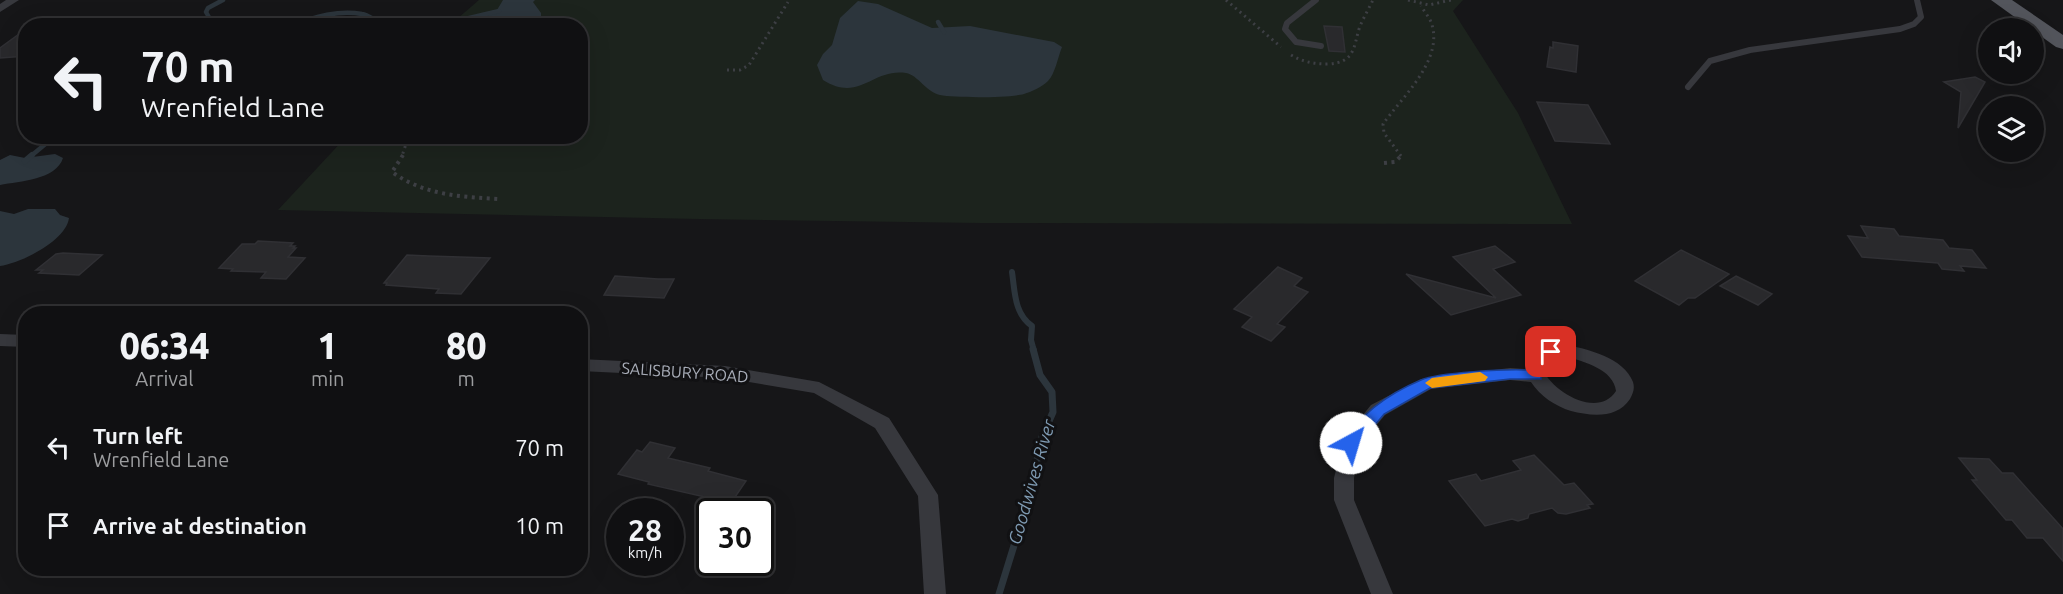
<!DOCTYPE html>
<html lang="en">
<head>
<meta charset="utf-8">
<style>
	:root { --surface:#101012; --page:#1e1e20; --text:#f1f3f6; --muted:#9c9d9f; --line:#303032 }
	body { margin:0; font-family:Ubuntu,sans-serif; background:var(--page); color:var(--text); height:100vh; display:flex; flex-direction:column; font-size:22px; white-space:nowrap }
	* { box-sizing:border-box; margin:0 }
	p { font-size:20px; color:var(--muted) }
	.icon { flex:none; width:33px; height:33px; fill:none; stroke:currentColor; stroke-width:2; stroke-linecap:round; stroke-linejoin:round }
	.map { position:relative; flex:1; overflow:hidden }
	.drawer { position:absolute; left:18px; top:306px; width:570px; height:270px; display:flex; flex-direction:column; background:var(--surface); border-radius:24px; box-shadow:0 6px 24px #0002,0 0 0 2px var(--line) }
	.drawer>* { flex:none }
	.top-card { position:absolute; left:18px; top:18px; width:570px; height:126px; border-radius:24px; box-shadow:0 6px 24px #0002,0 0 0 2px var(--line); background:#101012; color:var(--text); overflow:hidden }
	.fabs { position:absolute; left:1978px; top:18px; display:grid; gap:12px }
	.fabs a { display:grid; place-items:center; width:66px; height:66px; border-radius:50%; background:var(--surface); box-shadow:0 6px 24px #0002,0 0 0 2px var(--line); font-size:30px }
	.speed { position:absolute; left:606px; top:498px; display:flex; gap:12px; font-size:30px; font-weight:700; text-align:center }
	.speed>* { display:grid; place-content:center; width:78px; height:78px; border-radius:50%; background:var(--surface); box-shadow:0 6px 24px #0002,0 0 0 2px var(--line); line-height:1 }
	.speed small { font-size:15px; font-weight:400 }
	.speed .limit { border:3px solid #111; border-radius:9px; background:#fff; color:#111 }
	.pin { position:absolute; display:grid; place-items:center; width:51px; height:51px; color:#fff; margin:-26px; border-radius:12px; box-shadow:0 3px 9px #0006 }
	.me { position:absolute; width:66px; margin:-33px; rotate:39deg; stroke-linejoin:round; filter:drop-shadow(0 0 4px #0008) }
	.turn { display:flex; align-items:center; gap:21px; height:126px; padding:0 24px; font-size:27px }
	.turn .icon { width:78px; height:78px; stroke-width:2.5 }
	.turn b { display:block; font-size:42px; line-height:51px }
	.eta { display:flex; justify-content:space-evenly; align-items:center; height:102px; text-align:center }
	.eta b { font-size:36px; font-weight:800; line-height:42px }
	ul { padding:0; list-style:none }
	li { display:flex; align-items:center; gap:18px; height:78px; padding:0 24px }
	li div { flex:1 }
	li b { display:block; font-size:22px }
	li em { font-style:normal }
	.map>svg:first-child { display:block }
	.green { fill:#1c231d }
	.water { fill:#2c353c }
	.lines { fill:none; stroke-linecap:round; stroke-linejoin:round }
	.stream-far2 { stroke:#2c353c; stroke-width:4.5 }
	.stream-far1 { stroke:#2c353c; stroke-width:6 }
	.stream { stroke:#2c353c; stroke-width:7 }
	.building { fill:#29292c; stroke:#303034; stroke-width:1.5 }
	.path-far1 { stroke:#3d3f44; stroke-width:3; stroke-dasharray:2 4; stroke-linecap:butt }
	.path { stroke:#3d3f44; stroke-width:4; stroke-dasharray:3 4.5; stroke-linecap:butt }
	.lane { stroke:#37383d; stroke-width:6 }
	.street { fill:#37383d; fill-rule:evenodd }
	.primary { fill:#53555c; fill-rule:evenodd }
	.route { fill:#2563eb; stroke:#184099; stroke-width:1.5 }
	.slow { fill:#f59e0b }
	.labels { text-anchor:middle; stroke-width:6; stroke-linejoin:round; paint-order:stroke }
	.street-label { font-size:16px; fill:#a8adb8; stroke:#111113 }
	.water-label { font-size:18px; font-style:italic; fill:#7f9bb3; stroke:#111113 }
</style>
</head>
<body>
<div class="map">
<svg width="2063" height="594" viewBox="0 0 2063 594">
	<rect width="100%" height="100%" fill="#161618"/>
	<polygon class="green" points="479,0 1463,0 1453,11 1518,113 1572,224 980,223 699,219 278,210 346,137 580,136 580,26 450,25"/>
	<g class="water">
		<polygon points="503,0 535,0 533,2 541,13 541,25 487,25 484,18 497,10"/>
		<path d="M 858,1 L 878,4 L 932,28 L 970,26 L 1054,42 L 1062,47 C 1058,57 1055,74 1048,81 C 1042,87 1031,92 1024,94 C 1009,98 955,98 940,95 C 926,92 918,75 906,73 C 872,68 860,103 823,80 L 817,65 L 823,54 L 832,45 L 840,18 Z"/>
		<path d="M 55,154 L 63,158 C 56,180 20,181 0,185 L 0,160 L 10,155 L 25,158 Z"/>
		<path d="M 28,209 L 55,209 L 60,215 L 69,218 C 66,241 21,263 0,266 L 0,211 L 14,214 Z"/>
	</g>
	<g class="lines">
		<g class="stream-far2">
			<polyline points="938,22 944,32"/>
			<polyline points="214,26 206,12 208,8 223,0"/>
			<path d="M 293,26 C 314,16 340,10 362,14 C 370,15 375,22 383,23 C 398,26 412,23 426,26"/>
			<polyline points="435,26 499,11"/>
			<polyline points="31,156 55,136"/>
		</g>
		<g class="stream-far1">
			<polyline points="25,161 32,155"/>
			<path d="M 1012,272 C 1015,292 1014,313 1032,326 L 1031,340 L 1034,351"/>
		</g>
		<polyline class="stream" points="999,594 1029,497 1042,437 1053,412 1052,392 1040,375 1033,349"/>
	</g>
	<g class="building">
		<polygon points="1324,26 1342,27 1345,52 1329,51"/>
		<polygon points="26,29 26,56 0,58 0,48"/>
		<polygon points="1553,42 1578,46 1576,72 1547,67 1550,47 1553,48"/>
		<polygon points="1975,77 1985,82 1958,128 1961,92 1944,82"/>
		<polygon points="1537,102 1588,105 1610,144 1555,141"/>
		<polygon points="1861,226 1894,229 1899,236 1943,240 1949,248 1972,250 1986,268 1960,266 1964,271 1942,269 1938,263 1862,257 1848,236 1868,238"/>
		<polygon points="258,241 293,243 290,246 295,246 293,248 296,248 288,257 305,258 286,279 261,278 266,272 231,271 233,269 219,268 242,244 255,244"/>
		<polygon points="1495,246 1515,262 1493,269 1521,295 1451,315 1406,274 1496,298 1453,257"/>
		<polygon points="1681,250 1729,274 1695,298 1688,298 1679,305 1635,281"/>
		<polygon points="56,254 63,253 102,255 79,275 39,273 43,270 36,270"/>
		<polygon points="407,255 429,256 490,258 461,294 436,293 439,289 386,285 387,283 384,283"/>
		<polygon points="1278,267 1302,278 1294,286 1308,292 1277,324 1285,327 1271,341 1242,327 1252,317 1234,309"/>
		<polygon points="615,276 658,279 674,279 664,298 604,295"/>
		<polygon points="1736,276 1772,294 1758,305 1720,286"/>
		<polygon points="650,442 675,448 668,458 710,468 708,471 746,481 731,503 648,484 649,482 618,474 637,450 642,452"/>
		<polygon points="1534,455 1564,485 1574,483 1593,504 1587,505 1590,508 1566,514 1558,513 1552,508 1529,514 1528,518 1518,521 1512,519 1485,526 1449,481 1476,474 1481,481 1521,470 1513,461"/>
		<polygon points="1959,458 1989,459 2002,473 2013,473 2063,529 2063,561 2043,538 2027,538 2012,520 2006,520 1972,480 1977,480"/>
	</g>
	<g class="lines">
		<g class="path-far1">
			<polyline points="1226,0 1281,47"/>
			<polyline points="1408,0 1429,5 1451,0"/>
			<path d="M 1291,55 C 1303,62 1314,64 1327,64 C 1356,63 1353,47 1360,26 C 1364,17 1369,8 1373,0"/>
			<polyline points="727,70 740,70 749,65 788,2"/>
			<polyline points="389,136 407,141 402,156"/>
			<path d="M 1401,156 L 1384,133 L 1383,124 C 1402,97 1445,59 1431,22 C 1429,17 1424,11 1421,6"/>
		</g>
		<g class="path">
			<path d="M 403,155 L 392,172 C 424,195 461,197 499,199"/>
			<polyline points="1384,163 1395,162 1402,155"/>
		</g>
		<g class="lane">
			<polyline points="1316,0 1287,23 1285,29 1296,42 1321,46"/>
			<polyline points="1688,87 1710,61 1750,50 1900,29 1914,24 1921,17 1917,0"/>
		</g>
		<g class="street">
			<polygon points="6,0 19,0 0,12 0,4"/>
			<polygon points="0,334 26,335 26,347 0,346"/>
			<path d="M 1566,345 C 1588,349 1624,358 1633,382 C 1635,389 1633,393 1630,399 C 1617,419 1591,416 1571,411 C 1555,406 1540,396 1531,382 L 1510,380 L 1431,389 L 1385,415 L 1360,445 L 1354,478 L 1354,500 L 1393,594 L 1371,594 L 1334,500 L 1334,478 L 1344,438 L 1371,405 L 1421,379 L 1510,368 L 1525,369 C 1532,350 1547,346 1566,345 ZM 1566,357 C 1584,361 1614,370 1616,391 C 1598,419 1553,392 1543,370 C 1546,359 1556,358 1566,357 Z"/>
			<polygon points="580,359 725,366 819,382 889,418 938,495 946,594 924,594 918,496 875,428 814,393 725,378 580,371"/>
		</g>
		<polygon class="primary" points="1991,0 2012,0 2063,35 2063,49 2056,47"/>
	</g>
	<path class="route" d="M 1551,347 L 1558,352 L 1542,364 L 1541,379 L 1510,379 L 1430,388 L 1384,414 L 1357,447 L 1346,447 L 1343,443 C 1360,414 1390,393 1421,380 C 1439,372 1507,369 1528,370 C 1527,358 1540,350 1551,347 Z"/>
	<polygon class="slow" points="1480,372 1488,377 1485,381 1432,388 1425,383 1432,378"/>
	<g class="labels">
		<g class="street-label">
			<text transform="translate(685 372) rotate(4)" y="6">SALISBURY ROAD</text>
		</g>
		<g class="water-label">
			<text transform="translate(1032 482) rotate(-74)" y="6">Goodwives River</text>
		</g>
	</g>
</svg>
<div class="fabs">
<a><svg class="icon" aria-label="sound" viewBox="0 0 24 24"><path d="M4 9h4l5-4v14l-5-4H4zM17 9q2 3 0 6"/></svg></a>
<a><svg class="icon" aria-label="layers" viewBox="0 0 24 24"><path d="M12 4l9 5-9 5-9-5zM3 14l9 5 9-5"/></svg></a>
</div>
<div class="speed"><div>28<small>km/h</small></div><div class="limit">30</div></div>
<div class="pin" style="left:1551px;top:352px;background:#d93025"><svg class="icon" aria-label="arrive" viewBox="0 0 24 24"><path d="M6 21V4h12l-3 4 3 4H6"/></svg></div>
<svg class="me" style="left:1351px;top:443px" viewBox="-20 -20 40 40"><circle r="19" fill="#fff"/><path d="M0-13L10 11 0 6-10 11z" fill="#2563eb"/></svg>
<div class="top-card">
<div class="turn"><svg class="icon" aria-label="left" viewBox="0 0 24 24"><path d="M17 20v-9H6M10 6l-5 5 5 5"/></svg><div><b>70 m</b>Wrenfield Lane</div></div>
</div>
<section class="drawer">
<div class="eta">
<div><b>06:34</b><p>Arrival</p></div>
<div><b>1</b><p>min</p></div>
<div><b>80</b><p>m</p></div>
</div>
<ul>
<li><svg class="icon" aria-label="left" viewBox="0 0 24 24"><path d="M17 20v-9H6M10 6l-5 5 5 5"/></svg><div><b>Turn left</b><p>Wrenfield Lane</p></div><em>70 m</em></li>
<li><svg class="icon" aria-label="arrive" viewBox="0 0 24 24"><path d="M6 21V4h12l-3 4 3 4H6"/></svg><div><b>Arrive at destination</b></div><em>10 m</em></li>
</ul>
</section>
</div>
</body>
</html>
